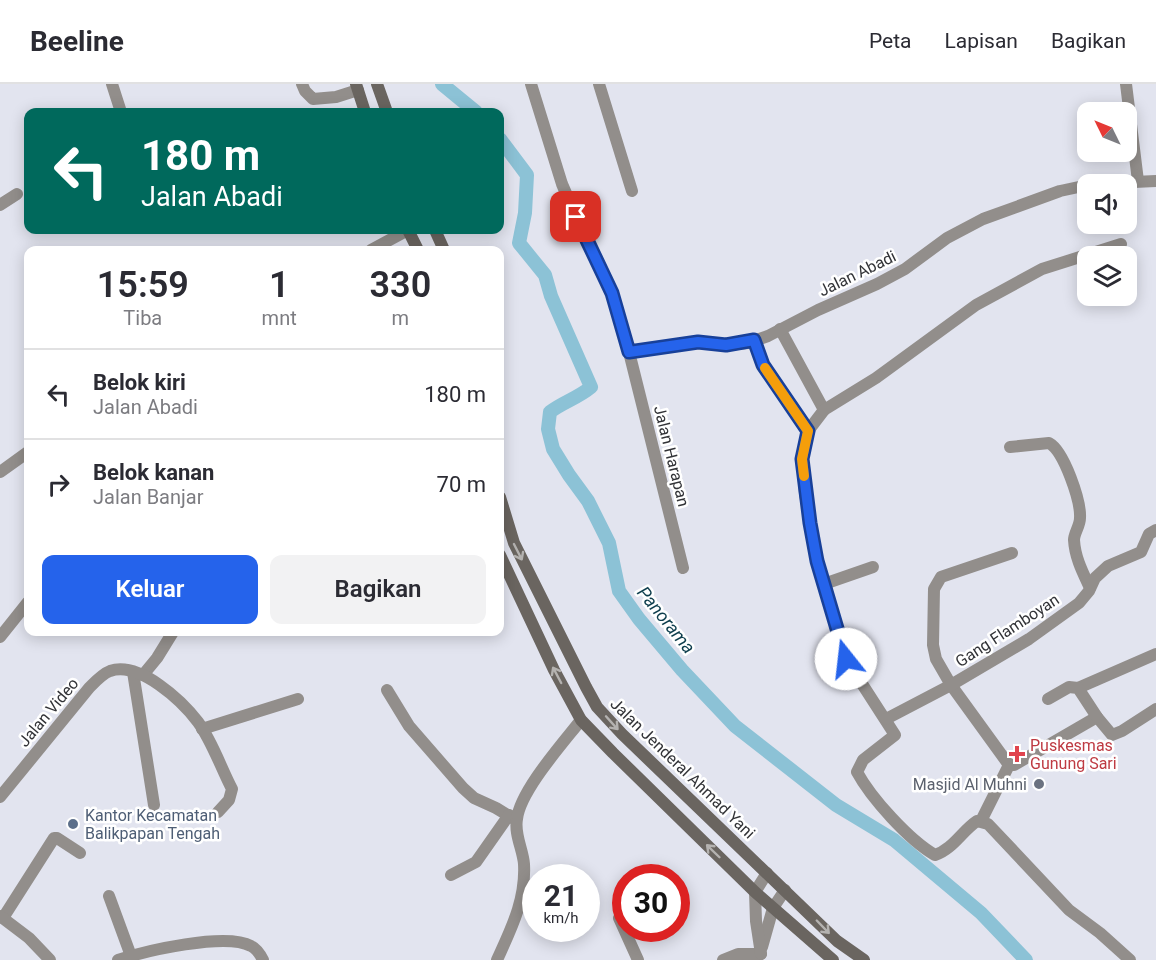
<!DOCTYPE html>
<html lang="id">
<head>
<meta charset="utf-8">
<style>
	:root { --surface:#fff; --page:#f2f2f3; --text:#2b2b33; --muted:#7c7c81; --line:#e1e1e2; --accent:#2563eb }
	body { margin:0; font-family:Roboto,sans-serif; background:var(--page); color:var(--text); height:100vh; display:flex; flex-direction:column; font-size:22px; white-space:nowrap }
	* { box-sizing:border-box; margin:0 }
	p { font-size:20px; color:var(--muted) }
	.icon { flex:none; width:33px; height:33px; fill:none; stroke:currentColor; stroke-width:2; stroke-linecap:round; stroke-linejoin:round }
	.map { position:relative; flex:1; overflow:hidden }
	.drawer { position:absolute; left:24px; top:162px; width:480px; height:390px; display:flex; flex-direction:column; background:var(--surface); border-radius:12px; box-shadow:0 3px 15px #0003 }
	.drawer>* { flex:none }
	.banner { position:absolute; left:24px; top:24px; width:480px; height:126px; border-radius:12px; box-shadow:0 3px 15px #0003; background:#00695c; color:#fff; overflow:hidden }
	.needle { width:39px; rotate:313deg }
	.controls { position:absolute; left:1077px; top:18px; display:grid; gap:12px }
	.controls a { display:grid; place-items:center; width:60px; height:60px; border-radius:12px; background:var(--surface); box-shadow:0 3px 15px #0003; font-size:30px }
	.speed { position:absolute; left:522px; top:780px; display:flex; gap:12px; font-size:30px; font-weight:700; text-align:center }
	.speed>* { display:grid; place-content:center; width:78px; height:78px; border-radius:50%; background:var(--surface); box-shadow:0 3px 15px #0003; line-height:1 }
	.speed small { font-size:15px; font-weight:400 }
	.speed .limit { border:9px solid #d22; background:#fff; color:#111 }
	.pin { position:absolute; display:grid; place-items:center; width:51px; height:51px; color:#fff; margin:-26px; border-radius:12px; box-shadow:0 3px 9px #0006 }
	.me { position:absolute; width:66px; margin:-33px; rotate:344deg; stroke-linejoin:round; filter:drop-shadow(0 0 4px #0008) }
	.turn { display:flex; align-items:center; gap:21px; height:126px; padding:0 18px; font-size:27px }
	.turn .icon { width:78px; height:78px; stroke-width:2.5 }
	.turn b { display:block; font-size:42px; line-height:51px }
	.eta { display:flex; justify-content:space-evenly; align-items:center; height:102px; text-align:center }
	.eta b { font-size:36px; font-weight:600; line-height:42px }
	.button { display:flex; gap:12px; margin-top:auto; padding:12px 18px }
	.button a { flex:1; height:69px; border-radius:12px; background:var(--accent); color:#fff; font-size:24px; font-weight:600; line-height:69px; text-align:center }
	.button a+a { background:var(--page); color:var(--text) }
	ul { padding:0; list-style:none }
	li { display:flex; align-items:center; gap:18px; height:90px; padding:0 18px; border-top:2px solid var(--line) }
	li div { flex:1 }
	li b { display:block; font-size:22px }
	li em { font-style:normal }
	header { display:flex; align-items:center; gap:36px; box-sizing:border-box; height:84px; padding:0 30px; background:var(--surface); border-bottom:2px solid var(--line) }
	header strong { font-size:28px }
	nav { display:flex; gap:33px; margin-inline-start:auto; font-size:21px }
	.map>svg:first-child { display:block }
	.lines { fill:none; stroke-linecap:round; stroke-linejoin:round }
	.canal { stroke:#8cc2d6; stroke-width:14 }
	.minor { stroke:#928e8b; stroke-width:12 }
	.tertiary { stroke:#928e8b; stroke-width:12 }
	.secondary { stroke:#6a6560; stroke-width:12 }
	.oneway { stroke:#b4b2b0 }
	.route-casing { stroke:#184099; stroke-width:15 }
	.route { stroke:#2563eb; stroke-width:10 }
	.slow { stroke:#f59e0b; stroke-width:10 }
	.health-dot { fill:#e0444e; stroke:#fff; stroke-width:2 }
	.worship-dot { fill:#6b7280; stroke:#fff; stroke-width:2 }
	.service-dot { fill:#5c6f8a; stroke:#fff; stroke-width:2 }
	.labels { text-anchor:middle; stroke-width:5; stroke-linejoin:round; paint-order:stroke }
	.street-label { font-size:16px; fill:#323337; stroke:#fff }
	.health-label { font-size:16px; fill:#be3a42; stroke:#fff; text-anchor:start }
	.worship-label { font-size:16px; fill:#5b616d; stroke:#fff; text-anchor:end }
	.service-label { font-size:16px; fill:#4e5e75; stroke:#fff; text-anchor:start }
	.water-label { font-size:18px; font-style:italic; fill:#0e3e4d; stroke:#fff }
</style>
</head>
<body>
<header>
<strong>Beeline</strong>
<nav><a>Peta</a><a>Lapisan</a><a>Bagikan</a></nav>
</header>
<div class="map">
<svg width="1156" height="876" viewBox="0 0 1156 876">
	<rect width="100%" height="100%" fill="#e2e4ef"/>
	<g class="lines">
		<g class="canal">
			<polyline points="442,0 476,28"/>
			<path d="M 500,55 L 527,91 L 525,129 L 519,159 L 545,191 L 551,212 L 591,303 C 578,314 563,318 550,328 L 548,345 L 553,365 L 569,391 L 588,417 L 609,459 L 619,507 L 639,535 L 682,586 L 735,642 L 836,721 L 894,756 L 981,829 L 1026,876"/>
		</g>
		<g class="minor">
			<polyline points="112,0 121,28"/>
			<polyline points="302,0 305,7 313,15 336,13 358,6"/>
			<polyline points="531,0 562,100 584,151 612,209 629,268 683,484"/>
			<polyline points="599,0 632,107"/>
			<polyline points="1126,0 1138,97"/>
			<polyline points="1090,100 1156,97"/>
			<polyline points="0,121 17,110"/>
			<polyline points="371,166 408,146"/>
			<path d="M 780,245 L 824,326 L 808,347 L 802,375 L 805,410 L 817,477 L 846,575 L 895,651 L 863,676 L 857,688 C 871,714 909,756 935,771 C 953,765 962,747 977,737 L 988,740 L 1069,826 L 1100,849 L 1130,876"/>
			<polyline points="755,256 763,281 808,347"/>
			<polyline points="629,268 698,258 726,261 748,259 768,252 818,226 877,200 905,185 947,154 983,135 1060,107 1088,101"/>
			<polyline points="824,326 876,294 976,221 1042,185 1121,160"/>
			<path d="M 1010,363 L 1049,359 C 1064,367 1081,417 1080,434 C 1080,442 1074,449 1074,456 C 1075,474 1083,489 1090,504"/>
			<polyline points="0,388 28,368"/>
			<polyline points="1012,469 941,493 934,505 933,561 936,575 951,601 1009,681 1014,681 1097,633 1112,651 1122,647 1156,625"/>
			<polyline points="824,500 873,483"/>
			<polyline points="0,553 28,518"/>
			<polyline points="133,588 154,721"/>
			<polyline points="143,591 157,574 173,548"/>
			<polyline points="1078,604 1156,570"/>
			<polyline points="387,606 409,642 463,704 474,714 496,724 516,736"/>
			<polyline points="1048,615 1069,603 1078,604 1097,633"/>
			<polyline points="886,635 951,601 1029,555 1079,519 1089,507 1095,494 1108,482 1141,468 1149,450 1156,446"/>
			<polyline points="202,645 298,615"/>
			<path d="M 0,713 L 89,604 C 95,598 102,590 110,587 C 140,577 182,617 198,638 C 212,657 221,684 232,705 L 229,716 L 218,728"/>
			<polyline points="981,737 1009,681"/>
			<polyline points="451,791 476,778 509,731"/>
			<polyline points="109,812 131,872"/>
			<polyline points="3,834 54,754 57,754 80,769"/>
			<polyline points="619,834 638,876"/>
			<path d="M 118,876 C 145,867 226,848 251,862 C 257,865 260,870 263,876"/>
			<path d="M 497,876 C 511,845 526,816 524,780 C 523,766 514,750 517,735 C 520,707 563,659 581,636"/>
			<polyline points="723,876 738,870 761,870"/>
		</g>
		<g class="tertiary">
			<polyline points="0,832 29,854 50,876"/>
			<polyline points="762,863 773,824 785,806"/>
			<polyline points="761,870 756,837 755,808 767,789"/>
		</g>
		<g class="secondary">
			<polyline points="356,0 365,28"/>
			<polyline points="377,0 387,28"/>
			<polyline points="408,146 418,166"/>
			<polyline points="435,146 444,166"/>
			<polyline points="500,413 514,459 586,603 597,623 622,650 837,857 864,876"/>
			<polyline points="500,471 554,586 581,636 613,669 755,808 833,876"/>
		</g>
	</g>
	<defs><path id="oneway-shaft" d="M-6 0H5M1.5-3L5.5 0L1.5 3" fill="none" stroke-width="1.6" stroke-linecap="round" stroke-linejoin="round" transform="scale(1.5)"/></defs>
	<g class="oneway">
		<use href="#oneway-shaft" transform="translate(518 468) rotate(63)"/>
		<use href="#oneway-shaft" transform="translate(557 591) rotate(-118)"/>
		<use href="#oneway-shaft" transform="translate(612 639) rotate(48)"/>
		<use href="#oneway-shaft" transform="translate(713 767) rotate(-136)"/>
		<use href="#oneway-shaft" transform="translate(823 843) rotate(46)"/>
	</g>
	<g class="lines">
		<g class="route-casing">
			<polyline id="route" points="576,133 612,209 629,268 698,258 726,261 754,256 763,281 808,347 802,375 810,439 817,477 846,575"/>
		</g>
		<use href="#route" class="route"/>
		<polyline class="slow" points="765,284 808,347 802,375 804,392"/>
	</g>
	<path class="health-dot" d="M1014 661h6v6h6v6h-6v6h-6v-6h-6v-6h6z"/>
	<circle class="worship-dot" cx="1039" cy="700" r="6"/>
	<circle class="service-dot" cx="73" cy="740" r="6"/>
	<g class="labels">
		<g class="street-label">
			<text transform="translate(857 189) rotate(-26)" y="6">Jalan Abadi</text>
			<text transform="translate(672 372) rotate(76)" y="6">Jalan Harapan</text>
			<text transform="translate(1007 546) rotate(-33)" y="6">Gang Flamboyan</text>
			<text transform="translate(48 628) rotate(-50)" y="6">Jalan Video</text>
			<text transform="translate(683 684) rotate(44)" y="6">Jalan Jenderal Ahmad Yani</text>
		</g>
		<g class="health-label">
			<text x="1030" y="667">Puskesmas<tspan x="1030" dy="18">Gunung Sari</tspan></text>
		</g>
		<g class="worship-label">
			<text x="1027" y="706">Masjid Al Muhni</text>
		</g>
		<g class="service-label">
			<text x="85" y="737">Kantor Kecamatan<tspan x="85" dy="18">Balikpapan Tengah</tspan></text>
		</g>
		<g class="water-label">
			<text transform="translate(666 536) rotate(51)" y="6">Panorama</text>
		</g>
	</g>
</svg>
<div class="controls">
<a><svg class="needle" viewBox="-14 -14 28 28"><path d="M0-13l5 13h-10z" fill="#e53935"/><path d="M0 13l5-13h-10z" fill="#7c7c81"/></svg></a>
<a><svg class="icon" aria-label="sound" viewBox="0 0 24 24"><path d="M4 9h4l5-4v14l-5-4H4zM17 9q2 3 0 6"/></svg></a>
<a><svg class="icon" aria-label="layers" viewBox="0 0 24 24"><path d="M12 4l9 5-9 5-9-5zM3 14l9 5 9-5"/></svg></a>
</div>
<div class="speed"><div>21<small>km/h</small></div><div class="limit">30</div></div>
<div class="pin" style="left:576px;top:133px;background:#d93025"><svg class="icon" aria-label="arrive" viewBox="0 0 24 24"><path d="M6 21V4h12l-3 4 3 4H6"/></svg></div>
<svg class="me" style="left:846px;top:575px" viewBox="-20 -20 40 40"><circle r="19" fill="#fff"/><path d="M0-13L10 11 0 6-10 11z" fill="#2563eb"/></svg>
<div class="banner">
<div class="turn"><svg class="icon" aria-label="left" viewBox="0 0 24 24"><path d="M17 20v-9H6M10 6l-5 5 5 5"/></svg><div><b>180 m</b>Jalan Abadi</div></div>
</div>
<section class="drawer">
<div class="eta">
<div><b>15:59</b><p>Tiba</p></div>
<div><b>1</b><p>mnt</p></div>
<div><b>330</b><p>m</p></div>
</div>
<ul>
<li><svg class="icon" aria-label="left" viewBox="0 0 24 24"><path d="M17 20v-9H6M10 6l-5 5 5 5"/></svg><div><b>Belok kiri</b><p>Jalan Abadi</p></div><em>180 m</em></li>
<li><svg class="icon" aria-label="right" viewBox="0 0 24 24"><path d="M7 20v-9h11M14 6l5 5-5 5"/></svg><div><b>Belok kanan</b><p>Jalan Banjar</p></div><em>70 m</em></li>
</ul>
<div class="button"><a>Keluar</a><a>Bagikan</a></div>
</section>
</div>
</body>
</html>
